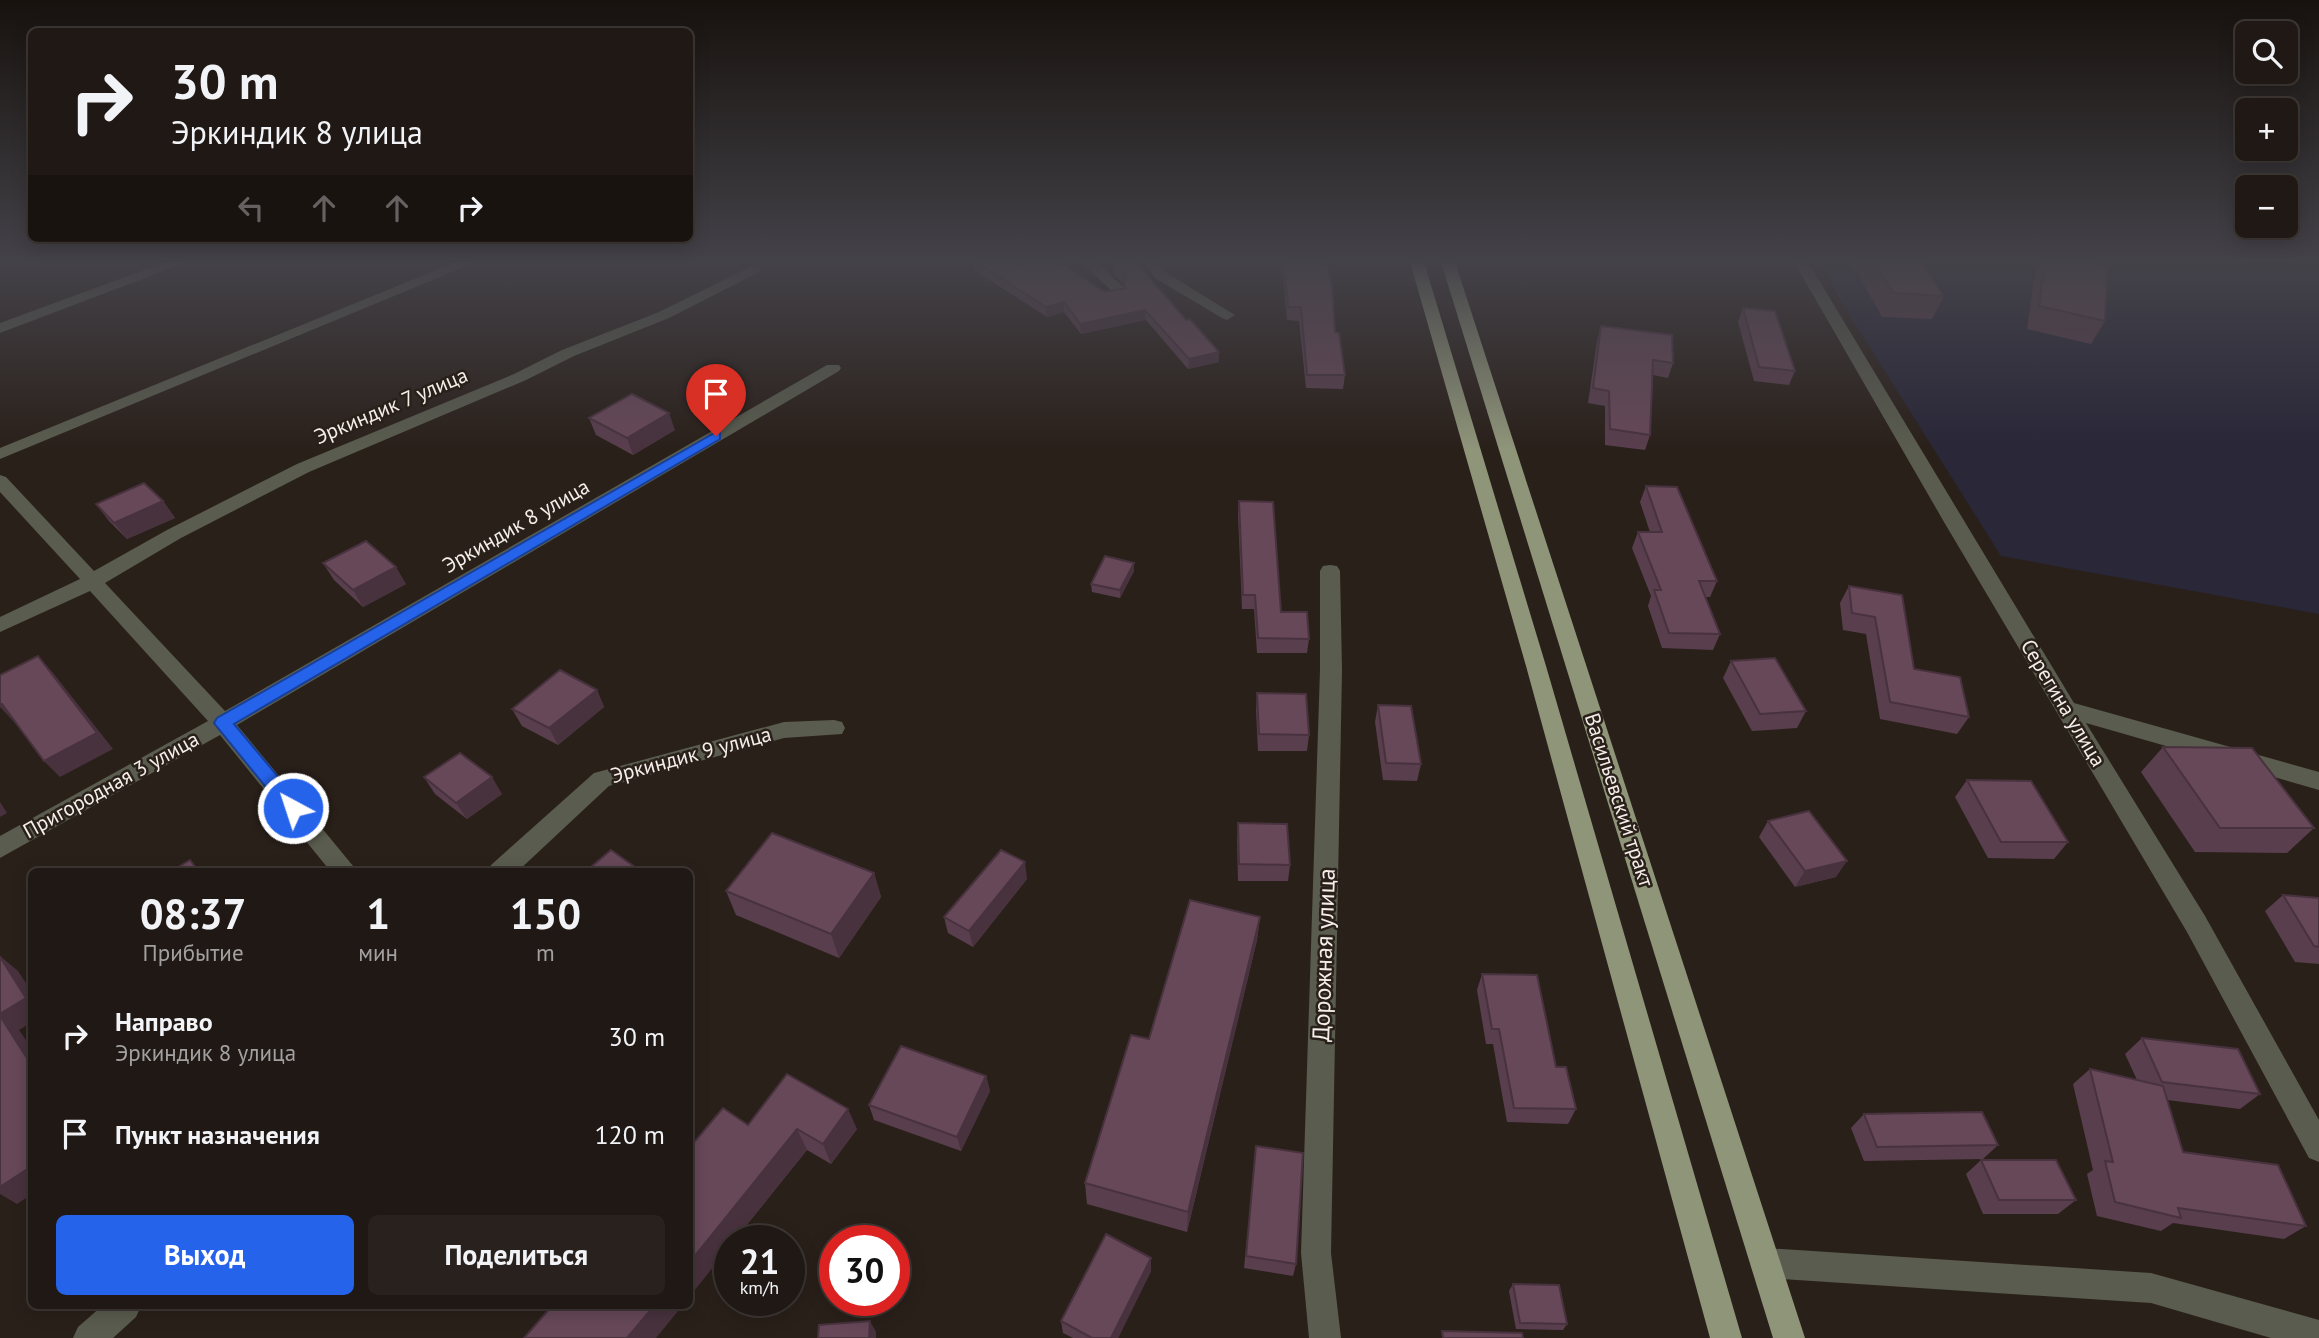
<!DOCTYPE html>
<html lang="ru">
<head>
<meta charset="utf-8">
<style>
	:root { --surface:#201814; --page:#28211d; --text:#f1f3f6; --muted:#a2a0a0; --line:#3d3734; --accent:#2563eb }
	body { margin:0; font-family:"PT Sans",sans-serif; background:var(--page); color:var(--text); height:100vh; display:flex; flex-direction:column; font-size:26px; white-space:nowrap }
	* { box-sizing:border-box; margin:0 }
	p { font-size:23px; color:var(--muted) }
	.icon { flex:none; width:38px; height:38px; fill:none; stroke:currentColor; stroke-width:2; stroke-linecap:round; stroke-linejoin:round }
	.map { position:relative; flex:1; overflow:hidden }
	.panel { position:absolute; left:28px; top:868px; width:665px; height:441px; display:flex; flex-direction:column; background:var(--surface); border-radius:10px; box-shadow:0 4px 18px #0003,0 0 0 2px var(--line) }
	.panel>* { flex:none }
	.banner { position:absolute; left:28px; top:28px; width:665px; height:214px; border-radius:10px; box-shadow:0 4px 18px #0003,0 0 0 2px var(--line); background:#201814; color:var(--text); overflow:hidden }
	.tools { position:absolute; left:2235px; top:21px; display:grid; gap:14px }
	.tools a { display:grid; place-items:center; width:63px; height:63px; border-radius:10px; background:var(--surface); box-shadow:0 4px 18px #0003,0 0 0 2px var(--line); font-size:35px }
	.speed { position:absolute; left:714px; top:1225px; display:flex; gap:14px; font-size:35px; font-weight:700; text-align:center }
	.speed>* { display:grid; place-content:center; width:91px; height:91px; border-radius:50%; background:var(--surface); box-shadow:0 4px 18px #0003,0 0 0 2px var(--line); line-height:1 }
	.speed small { font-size:18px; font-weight:400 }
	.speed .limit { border:10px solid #d22; background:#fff; color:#111 }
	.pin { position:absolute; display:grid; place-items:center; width:60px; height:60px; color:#fff; margin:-72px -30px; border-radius:50% 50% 50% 0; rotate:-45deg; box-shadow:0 0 7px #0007 }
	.pin .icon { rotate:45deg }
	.me { position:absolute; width:77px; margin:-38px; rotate:320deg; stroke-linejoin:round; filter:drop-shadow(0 0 5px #0008) }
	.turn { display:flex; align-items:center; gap:24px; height:147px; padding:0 28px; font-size:32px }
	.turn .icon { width:91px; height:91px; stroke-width:2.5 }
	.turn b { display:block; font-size:49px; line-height:60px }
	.lanes { display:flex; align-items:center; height:66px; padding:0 28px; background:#0003; justify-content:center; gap:35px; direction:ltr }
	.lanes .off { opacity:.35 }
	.eta { display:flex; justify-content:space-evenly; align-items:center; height:119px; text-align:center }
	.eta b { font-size:42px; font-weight:700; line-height:49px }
	.action { display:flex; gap:14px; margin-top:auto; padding:14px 28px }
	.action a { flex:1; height:80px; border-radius:10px; background:var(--accent); color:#fff; font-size:28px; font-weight:700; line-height:80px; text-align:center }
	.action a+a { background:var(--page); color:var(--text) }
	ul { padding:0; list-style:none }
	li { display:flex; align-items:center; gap:21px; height:98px; padding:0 28px }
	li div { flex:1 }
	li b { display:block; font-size:26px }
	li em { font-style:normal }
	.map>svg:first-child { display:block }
	.industrial { fill:#292738 }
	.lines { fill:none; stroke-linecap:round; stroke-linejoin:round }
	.minor { fill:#595c4e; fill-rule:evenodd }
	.major { fill:#8f9579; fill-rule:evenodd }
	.wall { fill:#593e4d }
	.shaded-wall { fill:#48323e }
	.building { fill:#674859; stroke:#48323e; stroke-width:2 }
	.route { fill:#2563eb; stroke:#184099; stroke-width:2 }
	.labels { text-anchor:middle; stroke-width:5; stroke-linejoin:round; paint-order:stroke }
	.street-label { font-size:21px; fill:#f4ede9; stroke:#2a201a }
	.near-street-label { font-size:24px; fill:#f4ede9; stroke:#2a201a }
</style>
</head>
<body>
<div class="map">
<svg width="2319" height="1338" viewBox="0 0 2319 1338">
	<rect width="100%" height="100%" fill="#2a201a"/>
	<polygon class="industrial" points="1822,262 2319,262 2319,614 2001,556 1837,295"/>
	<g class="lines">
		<g class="minor">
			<polygon points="166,262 187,262 0,333 0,323"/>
			<polygon points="456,262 476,262 0,459 0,448"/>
			<polygon points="1081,262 1097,262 1124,288 1122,291 1112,291"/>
			<polygon points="1144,262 1158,262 1165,272 1235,315 1227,320 1222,318 1155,278"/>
			<polygon points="1794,262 1808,262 2074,703 2319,772 2319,790 2086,723 2205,916 2319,1120 2319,1162 2309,1158 2187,932 1944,522"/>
			<polygon points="754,265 761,269 759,272 669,318 574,356 526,380 309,472 181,538 105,583 225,711 827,365 839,365 841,368 839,371 237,725 358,872 331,872 220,735 0,858 0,836 208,721 90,591 0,632 0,617 80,579 0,492 0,475 6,477 94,571 167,530 297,464 514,374 562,350 659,312"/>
			<polygon points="1330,565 1337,566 1340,571 1342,670 1331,1253 1341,1338 1309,1338 1301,1253 1320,670 1320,571 1323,566"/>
			<polygon points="834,720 842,722 845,728 842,734 784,738 609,786 517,872 488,872 491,865 594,773 784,722"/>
			<polygon points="1765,1248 2151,1273 2319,1320 2319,1338 2271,1338 2151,1303 1765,1278 1754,1274 1750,1263 1754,1252"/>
			<polygon points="102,1306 141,1306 136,1317 113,1338 73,1338 78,1327"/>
		</g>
		<g class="major">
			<polygon points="1410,262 1424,262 1546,666 1742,1338 1710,1338 1526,666"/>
			<polygon points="1441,262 1455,262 1805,1338 1773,1338"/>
		</g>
	</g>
	<g class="wall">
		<polygon points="973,262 1059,262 1105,292 1123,288 1123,283 1113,274 1113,264 1186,320 1219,352 1219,362 1188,369 1146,320 1081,334 1064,312 1047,317 974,270"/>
		<polygon points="1282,262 1326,262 1335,332 1345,375 1343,389 1306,388 1299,321 1287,320"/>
		<polygon points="1851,262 1922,262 1944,296 1932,319 1882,317"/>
		<polygon points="2041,262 2093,262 2105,321 2091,344 2027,329 2035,273"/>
		<polygon points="1743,308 1795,371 1789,385 1754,381 1738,322"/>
		<polygon points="1601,326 1673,363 1668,378 1653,375 1650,435 1645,450 1605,445 1605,406 1588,403 1597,341"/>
		<polygon points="589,418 675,430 633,455 596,435"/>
		<polygon points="1646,486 1717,581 1710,597 1706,597 1720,634 1713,650 1662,648 1648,606 1651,596 1632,548 1638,532 1650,532 1640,502"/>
		<polygon points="163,501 175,518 127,539 109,521 96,504"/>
		<polygon points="1239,501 1281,612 1309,639 1307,653 1257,653 1254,609 1242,609 1238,515"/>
		<polygon points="323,563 406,584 363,607 334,580"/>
		<polygon points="1134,571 1120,598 1092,592 1091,584"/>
		<polygon points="1849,586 1902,595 1914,669 1969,717 1957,734 1880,719 1866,634 1843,630 1840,603"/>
		<polygon points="1731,661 1806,711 1797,728 1752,731 1723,678"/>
		<polygon points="597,690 604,707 558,745 522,726 512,709"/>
		<polygon points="1257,693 1309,735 1307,751 1258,751 1256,710"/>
		<polygon points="1378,705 1421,764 1417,781 1383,780 1375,722"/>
		<polygon points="2163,747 2314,828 2287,853 2195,852 2141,772"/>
		<polygon points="424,777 502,794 467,819 435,794"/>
		<polygon points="1967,780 2068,842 2054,859 1988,858 1955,797"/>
		<polygon points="1768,821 1836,877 1795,887 1759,837"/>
		<polygon points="1238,823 1290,865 1288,881 1238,881 1237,840"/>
		<polygon points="874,873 881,897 839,958 736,915 726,891"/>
		<polygon points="1027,879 973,947 948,933 944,917"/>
		<polygon points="2283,895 2319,898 2319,964 2295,962 2265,911"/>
		<polygon points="1260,917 1257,940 1187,1232 1087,1204 1085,1183 1149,1039"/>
		<polygon points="1482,974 1556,1067 1576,1109 1568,1124 1507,1122 1493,1044 1486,1044 1477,990"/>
		<polygon points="2142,1038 2260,1094 2240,1109 2167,1100 2183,1152 2306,1226 2284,1239 2173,1223 2161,1231 2097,1216 2087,1174 2093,1170 2073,1084 2090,1069 2137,1080 2125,1054"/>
		<polygon points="986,1076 990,1091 961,1151 874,1120 869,1105"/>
		<polygon points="1864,1114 1998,1145 1983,1159 1864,1161 1851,1128"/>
		<polygon points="748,1125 857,1129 831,1164 807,1150 734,1241 730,1241"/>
		<polygon points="1255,1160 1296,1264 1293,1276 1244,1268"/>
		<polygon points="1981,1160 2076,1200 2058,1214 1983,1214 1966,1174"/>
		<polygon points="1151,1258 1151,1271 1118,1338 1073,1338 1063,1333 1061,1321"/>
		<polygon points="1513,1284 1567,1324 1563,1330 1516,1329 1509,1291"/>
	</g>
	<g class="shaded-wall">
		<polygon points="1064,302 1064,312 1047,317 1046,307"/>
		<polygon points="1145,310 1146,320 1081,334 1080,324"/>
		<polygon points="1219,352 1219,362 1188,369 1189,359"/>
		<polygon points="669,413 675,430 633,455 627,438"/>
		<polygon points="163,501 175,518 127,539 114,523"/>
		<polygon points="1134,563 1134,571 1120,598 1120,590"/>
		<polygon points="396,567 406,584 363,607 353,590"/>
		<polygon points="38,656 53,673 113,749 60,777 44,761"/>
		<polygon points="597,690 604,707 558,745 549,728"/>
		<polygon points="2,704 15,723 0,707 0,705"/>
		<polygon points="492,777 502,794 467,819 456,803"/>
		<polygon points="0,802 7,813 0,817"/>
		<polygon points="1847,861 1836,877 1795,887 1805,871"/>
		<polygon points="1025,862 1027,879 973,947 969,931"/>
		<polygon points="874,873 881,897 839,958 831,934"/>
		<polygon points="1260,917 1257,940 1187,1232 1188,1212"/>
		<polygon points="0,956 18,971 32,992 32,1022 19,1030 32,1049 32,1066 0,1016"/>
		<polygon points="986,1076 990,1091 961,1151 957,1137"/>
		<polygon points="848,1109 857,1129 831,1164 823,1144"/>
		<polygon points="797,1129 807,1150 734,1241 730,1241 730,1246 690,1296 690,1262"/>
		<polygon points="32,1166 32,1194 17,1204 0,1194 0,1187"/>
		<polygon points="1151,1258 1151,1271 1118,1338 1111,1338"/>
		<polygon points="654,1306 682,1306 656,1338 627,1338"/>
		<polygon points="870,1321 876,1332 876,1338 869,1338"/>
	</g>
	<g class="building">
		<polygon points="976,262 1059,262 1105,292 1126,288 1123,283 1126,276 1113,264 1115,262 1136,262 1186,320 1190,319 1219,352 1189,359 1145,310 1080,324 1064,302 1046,307"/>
		<polygon points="1284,262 1326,262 1332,285 1335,332 1339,333 1345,375 1307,375 1301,307 1288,307"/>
		<polygon points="1875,262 1922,262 1944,296 1893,293"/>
		<polygon points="2045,262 2093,262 2108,266 2105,321 2039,306"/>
		<polygon points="1743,308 1775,311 1795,371 1759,367"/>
		<polygon points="1601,326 1672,335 1673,363 1653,360 1650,435 1610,429 1609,391 1593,388"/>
		<polygon points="632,394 669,413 627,438 589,418"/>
		<polygon points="144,483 163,501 114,523 96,504"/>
		<polygon points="1646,486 1677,487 1717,581 1699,581 1720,634 1669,633 1654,590 1661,590 1638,532 1662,532"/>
		<polygon points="1239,501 1273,502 1281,612 1307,612 1309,639 1258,638 1255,595 1243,595"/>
		<polygon points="366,541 396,567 353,590 323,563"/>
		<polygon points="1105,556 1134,563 1120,590 1091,584"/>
		<polygon points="1849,586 1902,595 1914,669 1960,677 1969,717 1890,702 1875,617 1852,613"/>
		<polygon points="38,656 97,733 44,761 2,704 0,705 0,675"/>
		<polygon points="1775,658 1806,711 1760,714 1731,661"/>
		<polygon points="560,670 597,690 549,728 512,709"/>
		<polygon points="1257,693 1306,694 1309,735 1259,734"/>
		<polygon points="1378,705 1411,706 1421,764 1386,763"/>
		<polygon points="2163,747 2252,748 2314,828 2220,828"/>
		<polygon points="460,753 492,777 456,803 424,777"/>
		<polygon points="1967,780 2031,781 2068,842 2001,842"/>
		<polygon points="1809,811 1847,861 1805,871 1768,821"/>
		<polygon points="1238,823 1287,824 1290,865 1239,864"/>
		<polygon points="772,833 874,873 831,934 726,891"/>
		<polygon points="611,850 642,872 585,872"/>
		<polygon points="1001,850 1025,862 969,931 944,917"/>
		<polygon points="190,860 199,872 170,872"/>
		<polygon points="2283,895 2319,898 2319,947 2314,946"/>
		<polygon points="1190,900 1260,917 1188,1212 1085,1183 1131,1035 1149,1039"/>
		<polygon points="0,957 26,998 0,1014"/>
		<polygon points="1482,974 1537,975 1556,1067 1566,1067 1576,1109 1514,1108 1499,1029 1492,1029"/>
		<polygon points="0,1016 32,1066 32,1073 30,1075 32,1078 32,1166 0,1187"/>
		<polygon points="2142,1038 2238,1049 2260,1094 2162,1082"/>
		<polygon points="901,1046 986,1076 957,1137 869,1105"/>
		<polygon points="2090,1069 2163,1086 2183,1152 2278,1165 2306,1226 2178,1208 2181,1218 2115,1202 2105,1161 2113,1162"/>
		<polygon points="787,1074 848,1109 823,1144 797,1129 690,1262 690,1147 723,1108 748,1125"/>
		<polygon points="1982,1112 1998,1145 1877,1147 1864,1114"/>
		<polygon points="1256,1146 1303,1153 1296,1264 1246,1256"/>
		<polygon points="1981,1160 2056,1160 2076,1200 1999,1200"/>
		<polygon points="1106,1234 1151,1258 1111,1338 1092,1338 1061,1321"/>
		<polygon points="1513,1284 1559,1285 1567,1324 1520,1323"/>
		<polygon points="552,1306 654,1306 627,1338 524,1338"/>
		<polygon points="870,1321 869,1338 818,1338 819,1325"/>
		<polygon points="1442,1331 1522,1333 1523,1338 1443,1338"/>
	</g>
	<linearGradient id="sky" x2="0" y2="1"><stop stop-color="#17120e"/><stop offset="0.58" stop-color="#444249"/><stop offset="1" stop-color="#444249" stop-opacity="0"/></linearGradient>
	<rect width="2319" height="450" fill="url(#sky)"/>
	<polygon class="route" points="716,432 720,433 720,439 234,724 300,803 302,808 300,813 287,813 217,727 214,723 217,718"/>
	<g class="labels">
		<g class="street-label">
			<text transform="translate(391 406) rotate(-23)" y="7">Эркиндик 7 улица</text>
			<text transform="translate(516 526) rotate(-30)" y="7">Эркиндик 8 улица</text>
			<text transform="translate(2063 703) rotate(59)" y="7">Серегина улица</text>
			<text transform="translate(691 755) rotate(-15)" y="7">Эркиндик 9 улица</text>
			<text transform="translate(111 785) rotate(-29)" y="7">Пригородная 3 улица</text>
			<text transform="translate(1619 800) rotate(72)" y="7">Васильевский тракт</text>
		</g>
		<g class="near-street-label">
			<text transform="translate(1324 955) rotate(-88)" y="8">Дорожная улица</text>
		</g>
	</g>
</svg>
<div class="tools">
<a><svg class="icon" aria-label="search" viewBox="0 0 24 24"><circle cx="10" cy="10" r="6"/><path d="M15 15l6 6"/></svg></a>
<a>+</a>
<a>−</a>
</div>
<div class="speed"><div>21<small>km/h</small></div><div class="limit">30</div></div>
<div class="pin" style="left:716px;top:436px;background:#d93025"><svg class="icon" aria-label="arrive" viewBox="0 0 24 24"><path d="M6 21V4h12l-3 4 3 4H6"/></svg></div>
<svg class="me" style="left:293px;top:808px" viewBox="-20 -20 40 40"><circle r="17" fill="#2563eb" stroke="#fff" stroke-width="3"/><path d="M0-11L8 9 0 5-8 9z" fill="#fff"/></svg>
<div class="banner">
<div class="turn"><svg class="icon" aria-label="right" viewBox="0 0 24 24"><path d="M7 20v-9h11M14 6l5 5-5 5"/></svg><div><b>30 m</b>Эркиндик 8 улица</div></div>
<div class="lanes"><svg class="icon off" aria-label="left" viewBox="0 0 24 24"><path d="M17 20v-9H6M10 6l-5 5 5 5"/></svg><svg class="icon off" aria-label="ahead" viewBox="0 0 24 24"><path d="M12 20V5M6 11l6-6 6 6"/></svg><svg class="icon off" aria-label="ahead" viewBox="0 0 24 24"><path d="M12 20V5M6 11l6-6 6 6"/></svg><svg class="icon" aria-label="right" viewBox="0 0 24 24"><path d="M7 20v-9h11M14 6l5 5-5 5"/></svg></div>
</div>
<section class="panel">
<div class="eta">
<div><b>08:37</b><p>Прибытие</p></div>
<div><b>1</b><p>мин</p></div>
<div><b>150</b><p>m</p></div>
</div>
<ul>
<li><svg class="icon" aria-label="right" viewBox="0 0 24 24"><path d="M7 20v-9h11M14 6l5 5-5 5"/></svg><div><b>Направо</b><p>Эркиндик 8 улица</p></div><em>30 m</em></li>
<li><svg class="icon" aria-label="arrive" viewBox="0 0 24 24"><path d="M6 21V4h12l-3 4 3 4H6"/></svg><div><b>Пункт назначения</b></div><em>120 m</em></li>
</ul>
<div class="action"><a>Выход</a><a>Поделиться</a></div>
</section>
</div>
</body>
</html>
